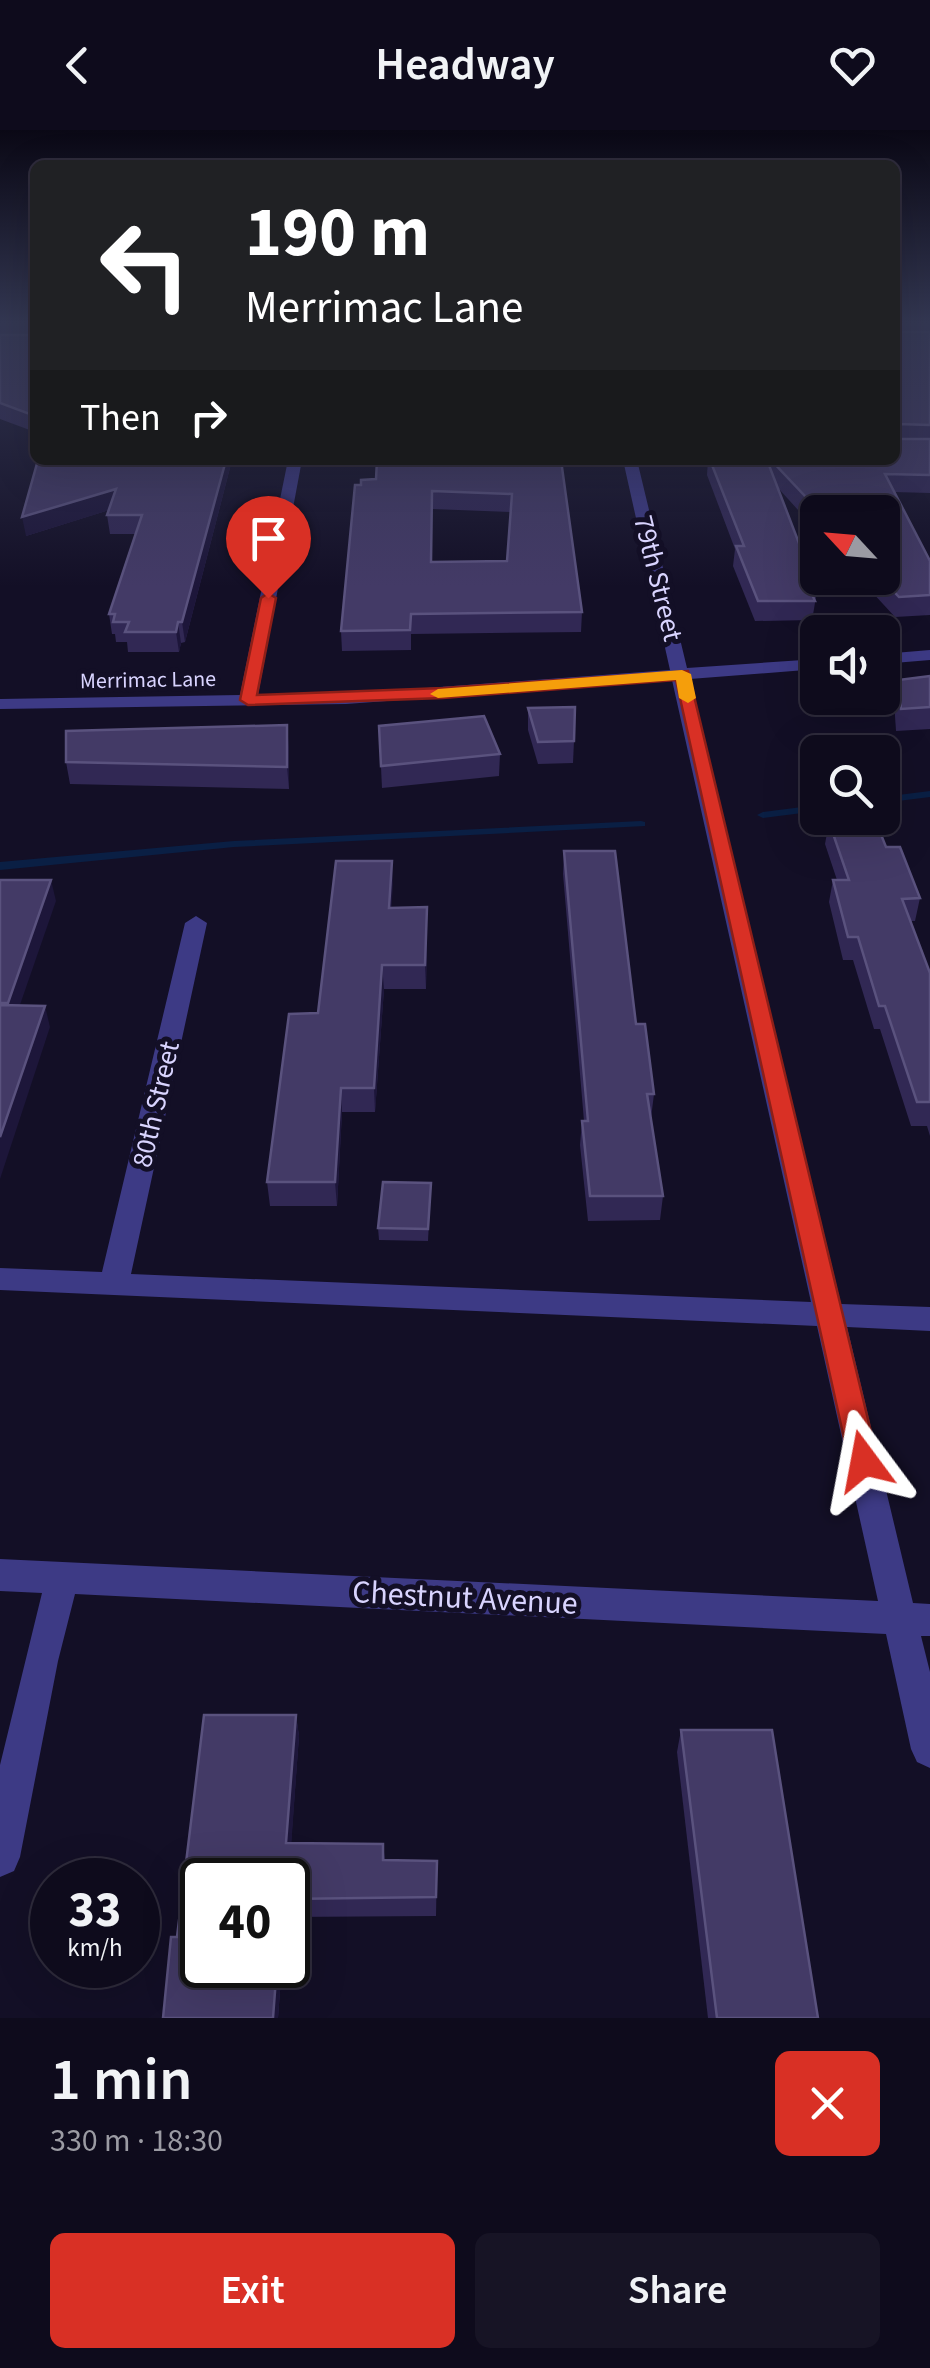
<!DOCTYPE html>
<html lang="en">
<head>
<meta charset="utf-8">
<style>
	:root { --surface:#0e0b1c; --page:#171425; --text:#f1f3f6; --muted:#9b9ba3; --line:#2e2b3b; --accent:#d93025 }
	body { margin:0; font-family:"Source Sans 3",sans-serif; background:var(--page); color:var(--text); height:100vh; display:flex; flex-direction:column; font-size:38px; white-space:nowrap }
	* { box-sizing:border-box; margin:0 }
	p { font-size:32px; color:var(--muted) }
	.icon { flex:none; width:55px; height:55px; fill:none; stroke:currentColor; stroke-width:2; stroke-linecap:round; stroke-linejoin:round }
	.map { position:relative; height:1888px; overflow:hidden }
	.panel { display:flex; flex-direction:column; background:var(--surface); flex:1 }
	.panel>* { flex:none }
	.top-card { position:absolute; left:30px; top:30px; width:870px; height:305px; border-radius:15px; box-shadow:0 10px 40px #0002,0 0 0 2px var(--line); background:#202124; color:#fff; overflow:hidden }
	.needle { width:65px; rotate:296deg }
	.fabs { position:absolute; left:800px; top:365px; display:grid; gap:20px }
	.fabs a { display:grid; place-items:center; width:100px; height:100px; border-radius:15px; background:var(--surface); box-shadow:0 10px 40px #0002,0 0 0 2px var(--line); font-size:50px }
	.speed { position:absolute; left:30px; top:1728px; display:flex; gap:20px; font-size:50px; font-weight:700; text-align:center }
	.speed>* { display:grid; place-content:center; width:130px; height:130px; border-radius:50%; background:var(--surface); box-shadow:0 10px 40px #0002,0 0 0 2px var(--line); line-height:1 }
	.speed small { font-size:25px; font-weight:400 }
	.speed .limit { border:5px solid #111; border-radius:15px; background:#fff; color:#111 }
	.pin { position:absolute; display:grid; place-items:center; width:85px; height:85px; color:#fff; margin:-102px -42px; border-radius:50% 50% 50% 0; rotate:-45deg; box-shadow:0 0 10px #0007 }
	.pin .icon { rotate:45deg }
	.me { position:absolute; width:110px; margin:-55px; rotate:347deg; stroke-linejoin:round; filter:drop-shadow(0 0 8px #0008) }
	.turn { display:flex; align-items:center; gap:35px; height:210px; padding:0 50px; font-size:45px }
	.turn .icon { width:130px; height:130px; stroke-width:2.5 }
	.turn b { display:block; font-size:70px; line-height:85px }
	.then { display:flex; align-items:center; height:95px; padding:0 50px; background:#0003; gap:20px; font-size:38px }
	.round { display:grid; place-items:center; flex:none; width:105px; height:105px; border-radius:15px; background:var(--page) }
	.overview { display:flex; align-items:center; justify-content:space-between; height:170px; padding:0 50px }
	h1 { font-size:60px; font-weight:600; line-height:75px }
	.primary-button { display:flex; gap:20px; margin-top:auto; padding:20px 50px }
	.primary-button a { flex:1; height:115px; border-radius:15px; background:var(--accent); color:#fff; font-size:40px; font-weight:600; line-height:115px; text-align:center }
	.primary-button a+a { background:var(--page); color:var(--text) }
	header { display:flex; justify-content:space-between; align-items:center; height:130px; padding:0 50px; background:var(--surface); font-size:45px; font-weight:600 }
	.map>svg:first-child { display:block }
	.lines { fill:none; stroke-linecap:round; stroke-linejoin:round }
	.stream { fill:#0a1f44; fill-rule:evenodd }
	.minor { fill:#3d3a85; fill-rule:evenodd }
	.wall { fill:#312854; fill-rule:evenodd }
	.shaded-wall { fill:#1d163a }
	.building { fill:#433a66; stroke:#5a527e; stroke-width:2.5; fill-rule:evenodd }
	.route { fill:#d93025; stroke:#8d1f18; stroke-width:2.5 }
	.slow { fill:#f59e0b }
	.labels { text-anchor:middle; stroke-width:10; stroke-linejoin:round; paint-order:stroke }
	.far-street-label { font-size:22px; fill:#d9d4ff; stroke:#130f26 }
	.street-label { font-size:28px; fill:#d9d4ff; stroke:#130f26 }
	.near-street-label { font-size:32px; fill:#d9d4ff; stroke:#130f26 }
</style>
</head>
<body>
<header><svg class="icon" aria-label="back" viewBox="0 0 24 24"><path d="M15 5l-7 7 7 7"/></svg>Headway<svg class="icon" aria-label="heart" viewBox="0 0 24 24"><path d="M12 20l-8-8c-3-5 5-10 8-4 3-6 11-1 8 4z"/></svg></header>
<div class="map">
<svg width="930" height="1888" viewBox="0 0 930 1888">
	<rect width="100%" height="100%" fill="#130f26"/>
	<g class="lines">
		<g class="stream">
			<polygon points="930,661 930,667 882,673 882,667"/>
			<polygon points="818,675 818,681 763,688 757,685 763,682"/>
			<polygon points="641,691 645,692 645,696 234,717 0,740 0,732 234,711"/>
		</g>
		<g class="minor">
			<polygon points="288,330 302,330 258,565 346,564 670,540 623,330 637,330 687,538 818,529 818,539 690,549 841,1174 930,1177 930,1201 847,1197 913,1473 930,1474 930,1506 921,1506 930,1542 930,1638 917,1632 911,1619 886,1504 75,1464 58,1531 20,1727 14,1741 0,1747 0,1635 42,1463 0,1461 0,1429 878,1471 817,1196 0,1160 0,1138 102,1142 185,793 196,786 207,793 131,1144 811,1172 672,550 346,574 0,579 0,569 240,565"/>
			<polygon points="930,520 930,530 882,534 882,524"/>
		</g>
	</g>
	<g class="wall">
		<polygon points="0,193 35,193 35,302 0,289"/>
		<polygon points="895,193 930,193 930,363 894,362 930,431 930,485 895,487 859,448 882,448 882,382 818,382 818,402 779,359 817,460 814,479 812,490 755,491 733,436 735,419 707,345 708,330 895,330"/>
		<polygon points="38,330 232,330 185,512 181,513 179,522 128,522 127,512 116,512 115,504 112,504 109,484 136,404 110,404 107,385 109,380 26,406"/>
		<path d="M 561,330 L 582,482 L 581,502 L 411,504 L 411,520 L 342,521 L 341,501 L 361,355 L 376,349 ZM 432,379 L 510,382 L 507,431 L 431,432 Z"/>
		<polygon points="930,546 930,599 896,601 894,571 898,550"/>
		<polygon points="528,578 574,611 573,633 538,634 528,600"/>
		<polygon points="379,596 500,624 499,646 382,658"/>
		<polygon points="289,617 289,659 70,654 66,632"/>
		<polygon points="829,692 886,717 920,768 915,791 911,791 930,843 930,1006 927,996 911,996 880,899 874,899 853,830 843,830 829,772 833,750 837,750 825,714"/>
		<polygon points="564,721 636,894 654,964 651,988 663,1066 660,1090 588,1091 580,1015 582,991 584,991 563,744"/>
		<polygon points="392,731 391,778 427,800 426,859 384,859 375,982 342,982 337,1076 270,1076 267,1052"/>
		<polygon points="431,1053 428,1111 379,1110 378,1098"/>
		<polygon points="204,1585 296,1585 299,1606 291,1713 383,1714 385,1730 437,1731 436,1786 288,1787 288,1750 202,1750 202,1835 282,1835 278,1888 163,1888 171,1807 177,1807"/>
		<polygon points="681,1600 818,1888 708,1888 677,1622"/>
	</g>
	<g class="shaded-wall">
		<polygon points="226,330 232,330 185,512 182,492"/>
		<polygon points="116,359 119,377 26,406 22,387"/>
		<polygon points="178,492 181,513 179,522 176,502"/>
		<polygon points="287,595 289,617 289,659 287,637"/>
		<polygon points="392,731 393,754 390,801 389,778"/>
		<polygon points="51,750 56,771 13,895 8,873"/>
		<polygon points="427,777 427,800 426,859 425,835"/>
		<polygon points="382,835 384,859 375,982 374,958"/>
		<polygon points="45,876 50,897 0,1049 0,1007"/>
		<polygon points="341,958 342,982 337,1076 335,1052"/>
		<polygon points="296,1585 299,1606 290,1732 286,1713"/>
		<polygon points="277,1835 282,1835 278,1888 273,1888"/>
	</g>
	<g class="building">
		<polygon points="895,199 898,202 930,202 930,295 898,294 895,304"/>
		<polygon points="35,202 35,286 0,273 0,205 32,205"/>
		<polygon points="895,306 898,309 930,309 930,345 885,344 930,431 930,465 899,467 881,448 882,448 882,382 820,382 771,330 895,330"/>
		<polygon points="38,330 226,330 182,492 178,492 176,502 125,502 129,492 113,492 115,484 109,484 142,385 107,385 116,359 22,387"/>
		<path d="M 377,330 L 561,330 L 582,482 L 411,484 L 410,500 L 341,501 L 355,355 L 361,355 L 361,350 L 376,349 ZM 432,361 L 512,364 L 507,431 L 431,432 Z"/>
		<polygon points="710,330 767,330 817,460 810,460 815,471 758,471 736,416 744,416"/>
		<polygon points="930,546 930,577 901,579 898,550"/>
		<polygon points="575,577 574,611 538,612 528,578"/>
		<polygon points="484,586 500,624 381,636 379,596"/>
		<polygon points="287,595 287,637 66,632 66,601"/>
		<polygon points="829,692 876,692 886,717 900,717 920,768 902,769 930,843 930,972 917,972 885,876 879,876 858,807 848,807 833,750 849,750"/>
		<polygon points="564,721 615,721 636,894 645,894 654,964 647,964 663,1066 590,1066 582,991 588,991"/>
		<polygon points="336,731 392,731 389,778 427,777 425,835 382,835 374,958 341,958 335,1052 267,1052 289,884 318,883"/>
		<polygon points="0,750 51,750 8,873 0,873"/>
		<polygon points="0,875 45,876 0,1007"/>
		<polygon points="383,1052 431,1053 428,1099 378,1098"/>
		<polygon points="204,1585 296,1585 286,1713 383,1714 383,1730 437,1731 436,1767 288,1769 288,1750 202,1750 202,1835 277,1835 273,1888 163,1888 171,1807 177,1807"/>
		<polygon points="681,1600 772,1600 818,1888 717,1888"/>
	</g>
	<linearGradient id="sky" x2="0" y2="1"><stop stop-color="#0a0815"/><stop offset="0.42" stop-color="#333752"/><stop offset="1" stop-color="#333752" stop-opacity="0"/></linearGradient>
	<rect width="930" height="457" fill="url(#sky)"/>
	<polygon class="route" points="268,463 276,468 257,565 443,558 688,541 878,1331 874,1340 864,1344 853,1340 849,1331 676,550 443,568 248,575 240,570 261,468"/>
	<polygon class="slow" points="682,540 691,544 696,568 688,573 679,568 676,550 438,568 430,564 438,559"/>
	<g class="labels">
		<g class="far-street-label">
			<text transform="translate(148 549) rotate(-1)" y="8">Merrimac Lane</text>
		</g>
		<g class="street-label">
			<text transform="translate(659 448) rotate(76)" y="10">79th Street</text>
			<text transform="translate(155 974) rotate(-77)" y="10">80th Street</text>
		</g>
		<g class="near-street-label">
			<text transform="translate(465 1467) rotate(3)" y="11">Chestnut Avenue</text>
		</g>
	</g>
</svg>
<div class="fabs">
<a><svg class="needle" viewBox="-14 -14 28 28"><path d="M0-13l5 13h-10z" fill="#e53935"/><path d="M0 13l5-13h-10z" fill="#9b9ba3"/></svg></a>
<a><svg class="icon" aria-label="sound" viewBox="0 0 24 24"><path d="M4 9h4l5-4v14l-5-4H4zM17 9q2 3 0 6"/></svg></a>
<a><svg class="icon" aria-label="search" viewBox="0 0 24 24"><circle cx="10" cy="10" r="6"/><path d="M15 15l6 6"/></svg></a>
</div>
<div class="speed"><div>33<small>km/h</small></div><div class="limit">40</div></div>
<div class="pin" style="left:268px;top:468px;background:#d93025"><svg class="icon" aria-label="arrive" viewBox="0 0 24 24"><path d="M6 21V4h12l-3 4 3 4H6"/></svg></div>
<svg class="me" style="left:864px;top:1331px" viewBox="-20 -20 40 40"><path d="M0-17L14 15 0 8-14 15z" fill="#d93025" stroke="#fff" stroke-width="4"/></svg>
<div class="top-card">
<div class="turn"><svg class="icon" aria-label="left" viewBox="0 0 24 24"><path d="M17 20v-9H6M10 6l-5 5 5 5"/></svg><div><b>190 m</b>Merrimac Lane</div></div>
<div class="then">Then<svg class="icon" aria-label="right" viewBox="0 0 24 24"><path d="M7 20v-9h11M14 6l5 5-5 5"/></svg></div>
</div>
</div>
<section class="panel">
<div class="overview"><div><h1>1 min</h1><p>330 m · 18:30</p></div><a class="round" style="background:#d93025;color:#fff"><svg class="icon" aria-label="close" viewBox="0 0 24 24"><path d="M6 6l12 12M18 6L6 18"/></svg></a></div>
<div class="primary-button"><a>Exit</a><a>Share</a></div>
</section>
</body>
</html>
